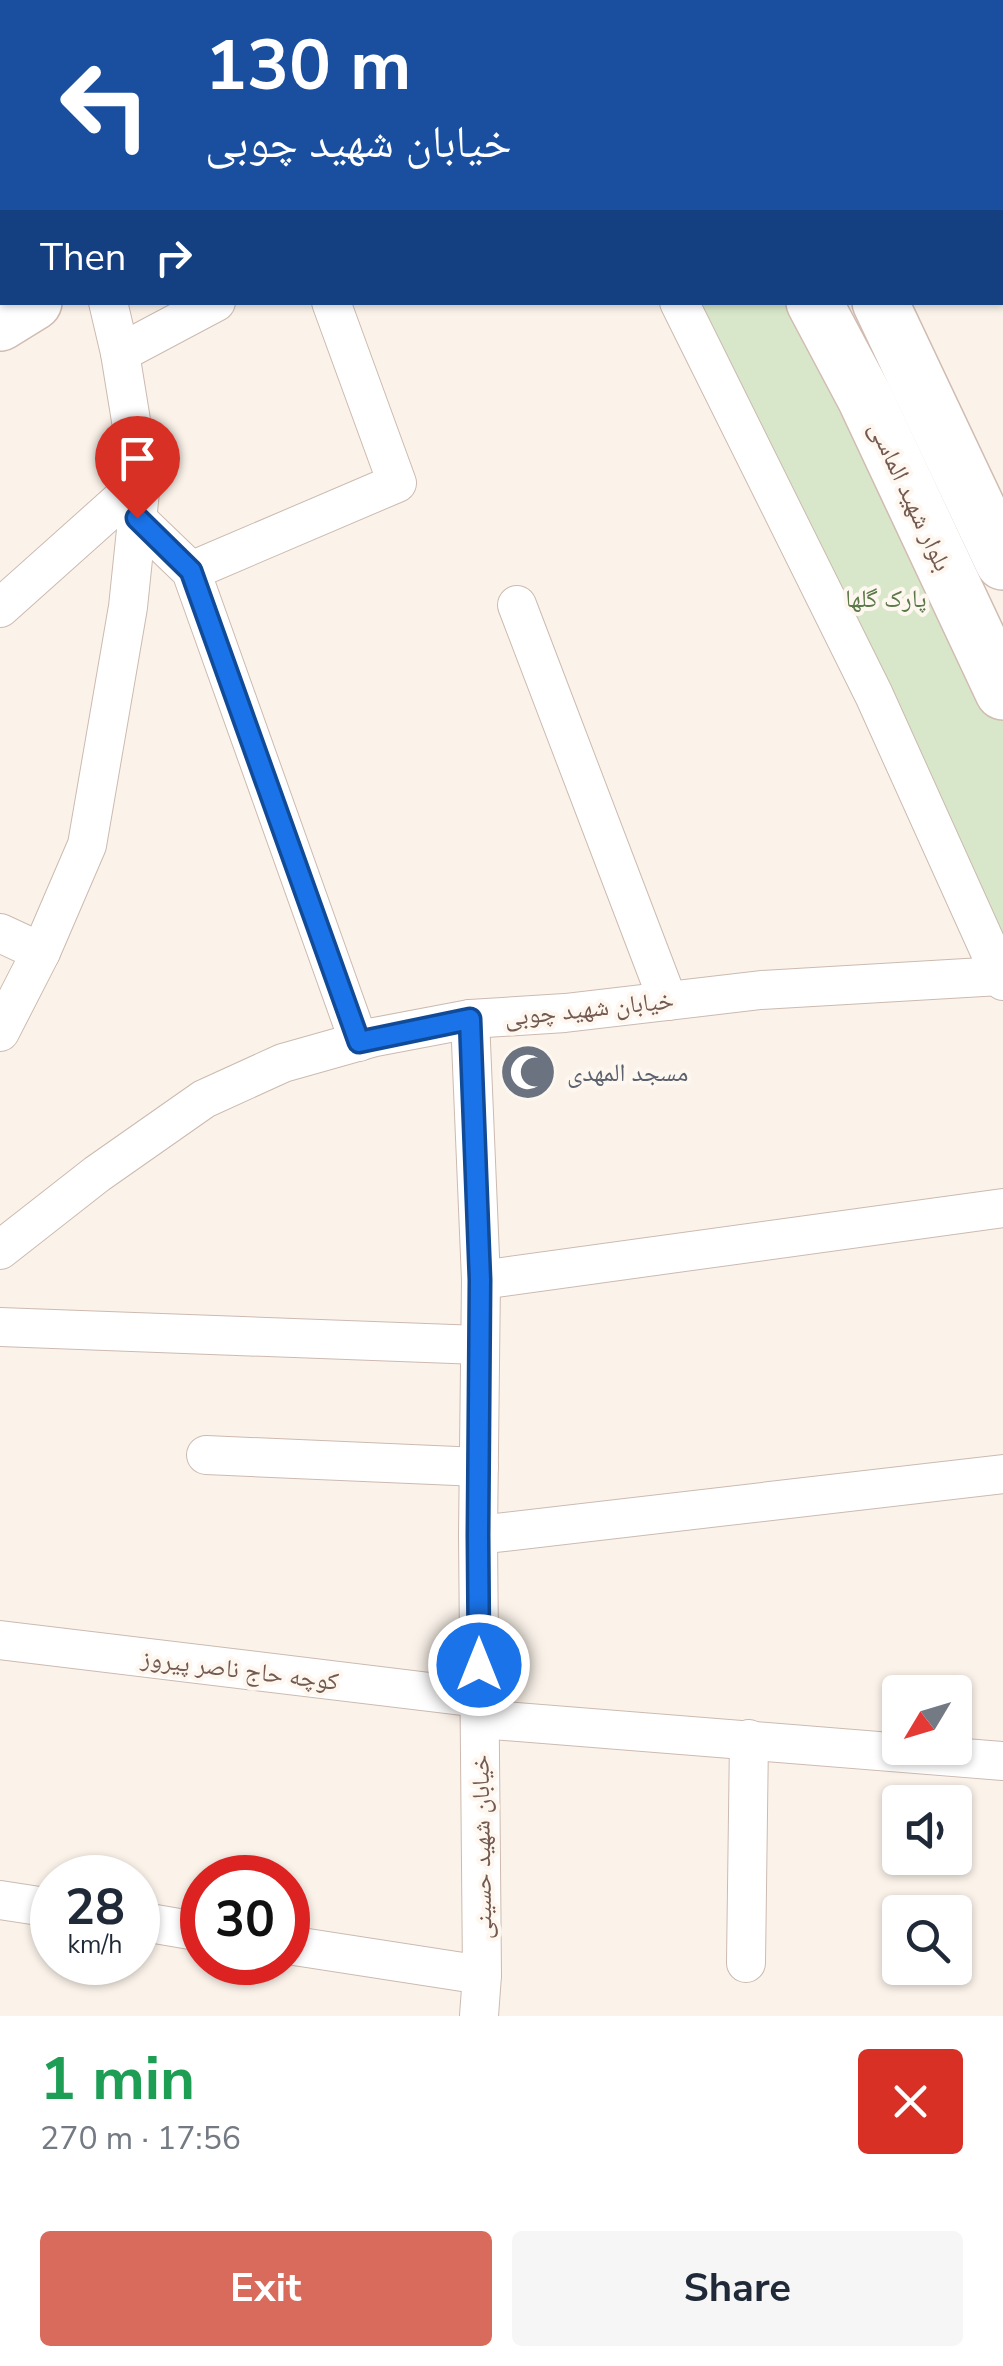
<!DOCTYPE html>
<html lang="en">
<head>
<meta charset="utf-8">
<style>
	:root { --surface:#fff; --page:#f6f6f7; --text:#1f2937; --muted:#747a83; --accent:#d86b5b }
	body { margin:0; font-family:"Nunito Sans","Noto Naskh Arabic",sans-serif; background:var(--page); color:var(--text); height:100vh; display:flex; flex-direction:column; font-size:38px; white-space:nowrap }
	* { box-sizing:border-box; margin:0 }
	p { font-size:32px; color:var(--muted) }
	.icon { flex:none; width:55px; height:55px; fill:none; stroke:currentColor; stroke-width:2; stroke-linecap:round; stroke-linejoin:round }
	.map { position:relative; height:2016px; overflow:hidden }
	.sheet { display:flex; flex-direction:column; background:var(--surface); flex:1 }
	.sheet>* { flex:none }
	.top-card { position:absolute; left:0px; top:0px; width:1005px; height:305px; box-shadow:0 2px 8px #0004; background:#1a4fa0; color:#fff; overflow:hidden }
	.needle { width:65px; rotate:232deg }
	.fabs { position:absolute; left:882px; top:1675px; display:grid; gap:20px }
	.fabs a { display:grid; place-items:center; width:90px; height:90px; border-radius:10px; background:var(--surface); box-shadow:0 2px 8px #0004; font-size:50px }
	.speed { position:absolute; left:30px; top:1855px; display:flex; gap:20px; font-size:50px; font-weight:700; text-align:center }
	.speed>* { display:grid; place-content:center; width:130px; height:130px; border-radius:50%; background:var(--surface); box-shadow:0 2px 8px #0004; line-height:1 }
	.speed small { font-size:25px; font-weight:400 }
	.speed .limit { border:15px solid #d22; background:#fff; color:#111 }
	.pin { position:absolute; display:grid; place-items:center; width:85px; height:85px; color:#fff; margin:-102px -42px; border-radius:50% 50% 50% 0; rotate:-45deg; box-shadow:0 0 10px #0007 }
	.pin .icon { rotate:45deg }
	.me { position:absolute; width:110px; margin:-55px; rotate:0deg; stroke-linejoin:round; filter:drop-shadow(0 0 8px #0008) }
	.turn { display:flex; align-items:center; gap:35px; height:210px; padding:0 40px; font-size:45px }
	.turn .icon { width:130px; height:130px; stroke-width:2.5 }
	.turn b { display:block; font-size:70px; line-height:85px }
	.then { display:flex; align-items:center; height:95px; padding:0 40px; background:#0003; gap:20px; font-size:38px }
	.round { display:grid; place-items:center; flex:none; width:105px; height:105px; border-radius:10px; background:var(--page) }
	.summary { display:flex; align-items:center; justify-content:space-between; height:170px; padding:0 40px }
	h1 { font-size:60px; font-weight:700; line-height:75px; color:#1e9e55 }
	.primary-button { display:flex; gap:20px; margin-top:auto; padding:20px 40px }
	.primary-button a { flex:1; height:115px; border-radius:10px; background:var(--accent); color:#fff; font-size:40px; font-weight:700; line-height:115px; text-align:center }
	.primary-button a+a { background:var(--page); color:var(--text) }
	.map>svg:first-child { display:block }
	.green { fill:#d8e7c9 }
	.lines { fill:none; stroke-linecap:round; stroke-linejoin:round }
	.minor-casing { stroke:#ccbab0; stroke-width:40 }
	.tertiary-casing { stroke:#ccbab0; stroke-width:50 }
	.secondary-casing { stroke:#d0bcb1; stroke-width:58 }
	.primary-casing { stroke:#d8d1ce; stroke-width:58 }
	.minor { stroke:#fff; stroke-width:38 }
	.tertiary { stroke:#fff; stroke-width:48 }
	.secondary { stroke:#fff; stroke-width:55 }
	.primary { stroke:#f2d0a9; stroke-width:55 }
	.route-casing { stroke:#114b97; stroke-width:25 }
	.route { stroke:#1a73e8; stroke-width:18 }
	.labels { text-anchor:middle; stroke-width:8; stroke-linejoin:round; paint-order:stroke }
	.street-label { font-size:25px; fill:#73594f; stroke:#fdf7f0 }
	.park-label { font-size:25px; fill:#5b7848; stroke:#fdf7f0 }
	.worship-label { font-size:25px; fill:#5b616d; stroke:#fdf7f0; text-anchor:start }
</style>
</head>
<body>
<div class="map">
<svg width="1003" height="2016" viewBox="0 0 1003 2016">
	<rect width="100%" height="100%" fill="#fbf3ea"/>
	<polygon class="green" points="701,303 796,303 1003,713 1003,946 822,589"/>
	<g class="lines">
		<g class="minor-casing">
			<g id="minor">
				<polyline points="54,0 54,2"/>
				<polyline points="679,302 874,695 1003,981"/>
				<polyline points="120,353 216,302"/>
				<polyline points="137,519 191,571 359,1042"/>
				<polyline points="191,571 397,483 331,302"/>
				<polyline points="517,605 668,1001"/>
				<polyline points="0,608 141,482"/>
				<polyline points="0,933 41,952"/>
				<polyline points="470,1019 481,1280 478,1535 482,1975 479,2016"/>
				<polyline points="0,1032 41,952 87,845 128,607 141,482 120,353 108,302"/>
				<polyline points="0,1250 97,1174 204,1099 283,1063 375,1037 470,1019 565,1013 761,990 1000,976 1003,965"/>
				<polyline points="481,1280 1003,1208"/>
				<polyline points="0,1327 479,1345"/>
				<polyline points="206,1455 479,1467"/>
				<polyline points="478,1535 1003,1474"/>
				<polyline points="0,1640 479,1698"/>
				<polyline points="480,1719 1003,1761"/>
				<polyline points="0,1900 52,1908"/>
				<polyline points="138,1921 202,1932"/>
				<polyline points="288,1945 482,1975"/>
				<polyline points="746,1963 749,1739"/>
			</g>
		</g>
		<g class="tertiary-casing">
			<polyline id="tertiary" points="191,0 191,2"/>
		</g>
		<g class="secondary-casing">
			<g id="secondary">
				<polyline points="774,0 774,2"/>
				<polyline points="257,2 259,0"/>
				<polyline points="513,2 517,0"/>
				<polyline points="0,256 2,255"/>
				<polyline points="814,302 865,398 1003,692"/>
				<polyline points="880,302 1003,562"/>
				<polyline points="0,323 34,302"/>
			</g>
		</g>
		<g class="primary-casing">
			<g id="primary">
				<polyline points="620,0 624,2"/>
				<polyline points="741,2 744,0"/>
			</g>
		</g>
		<use href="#minor" class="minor"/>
		<use href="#tertiary" class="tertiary"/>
		<use href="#secondary" class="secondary"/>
		<use href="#primary" class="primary"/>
	</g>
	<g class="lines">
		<g class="route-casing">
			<polyline id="route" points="137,518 191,571 359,1042 470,1019 480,1280 478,1535 479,1665"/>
		</g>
		<use href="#route" class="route"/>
	</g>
	<defs>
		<g id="mosque-disc" transform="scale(2.875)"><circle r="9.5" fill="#6b7280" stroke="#fdf7f0"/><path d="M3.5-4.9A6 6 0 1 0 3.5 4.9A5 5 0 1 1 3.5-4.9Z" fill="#fff"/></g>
	</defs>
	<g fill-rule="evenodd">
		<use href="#mosque-disc" x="528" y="1072"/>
	</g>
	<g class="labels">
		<g class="street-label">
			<text transform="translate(911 496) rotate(65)" y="9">بلوار شهید الماسی</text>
			<text transform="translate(589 1008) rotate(-6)" y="9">خیابان شهید چوبی</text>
			<text transform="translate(240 1669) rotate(7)" y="9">کوچه حاج ناصر پیروز</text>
			<text transform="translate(481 1847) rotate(-91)" y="9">خیابان شهید حسینی</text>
		</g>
		<g class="park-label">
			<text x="886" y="607">پارک گلها</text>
		</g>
		<g class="worship-label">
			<text x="567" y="1081">مسجد المهدی</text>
		</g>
	</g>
</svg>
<div class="fabs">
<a><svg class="needle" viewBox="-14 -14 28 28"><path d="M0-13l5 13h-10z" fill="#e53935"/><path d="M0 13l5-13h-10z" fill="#747a83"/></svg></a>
<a><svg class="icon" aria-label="sound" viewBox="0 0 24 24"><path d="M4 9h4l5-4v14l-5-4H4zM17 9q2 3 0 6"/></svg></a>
<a><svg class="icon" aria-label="search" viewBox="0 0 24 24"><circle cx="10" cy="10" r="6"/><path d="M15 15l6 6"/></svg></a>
</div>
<div class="speed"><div>28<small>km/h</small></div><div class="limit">30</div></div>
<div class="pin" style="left:137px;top:518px;background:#d93025"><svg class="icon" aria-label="arrive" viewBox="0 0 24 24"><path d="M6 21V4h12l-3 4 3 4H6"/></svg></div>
<svg class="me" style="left:479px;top:1665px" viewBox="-20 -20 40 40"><circle r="17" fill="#1a73e8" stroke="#fff" stroke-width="3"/><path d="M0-11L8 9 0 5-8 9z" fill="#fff"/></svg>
<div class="top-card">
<div class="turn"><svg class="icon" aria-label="left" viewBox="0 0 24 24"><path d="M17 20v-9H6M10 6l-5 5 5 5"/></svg><div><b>130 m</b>خیابان شهید چوبی</div></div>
<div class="then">Then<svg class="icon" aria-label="right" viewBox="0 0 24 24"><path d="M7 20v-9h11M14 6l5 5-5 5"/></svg></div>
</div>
</div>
<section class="sheet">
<div class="summary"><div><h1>1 min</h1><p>270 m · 17:56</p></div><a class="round" style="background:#d93025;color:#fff"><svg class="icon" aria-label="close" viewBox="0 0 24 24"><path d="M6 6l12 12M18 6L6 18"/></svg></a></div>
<div class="primary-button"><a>Exit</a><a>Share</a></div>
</section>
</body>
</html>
